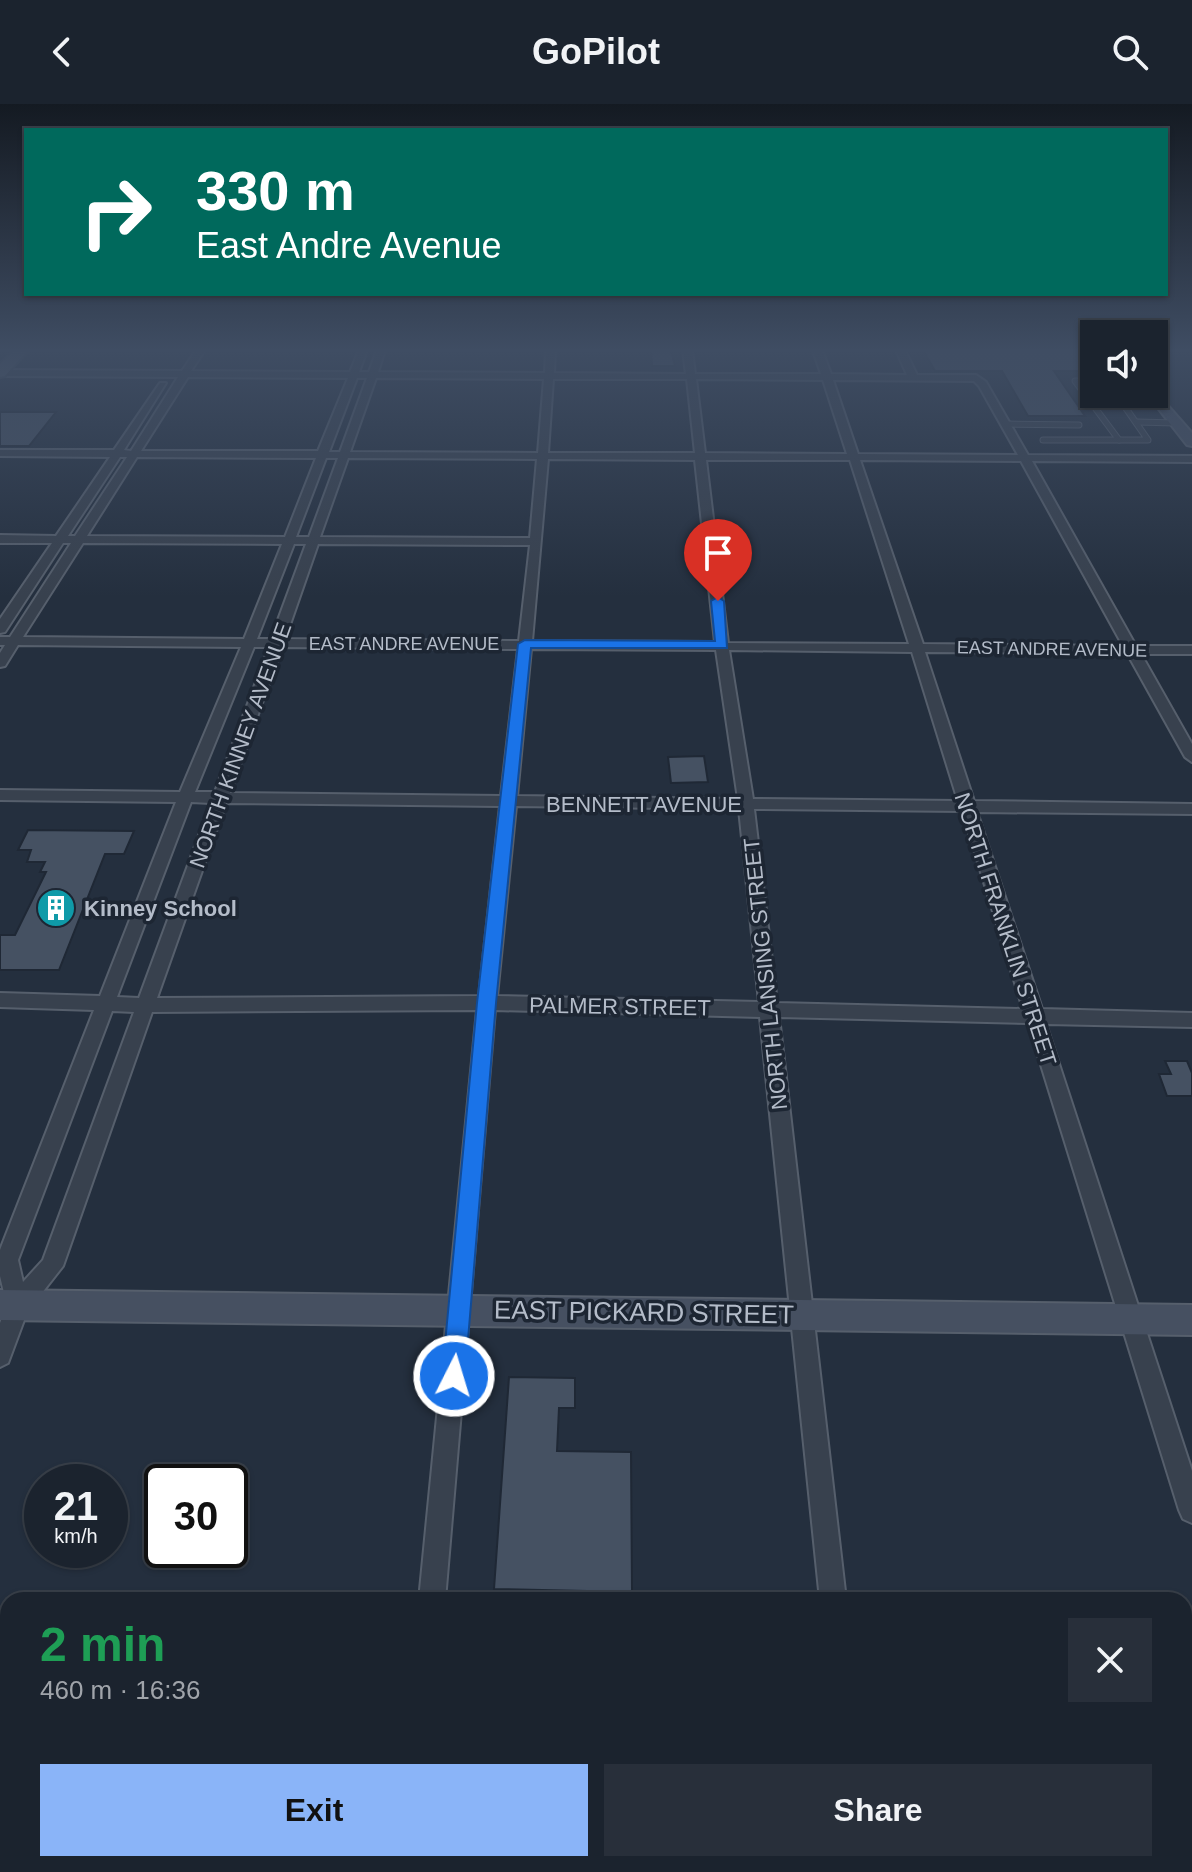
<!DOCTYPE html>
<html lang="en">
<head>
<meta charset="utf-8">
<style>
	:root { --surface:#1b232e; --page:#282f3a; --text:#f1f3f6; --muted:#a0a4aa; --line:#39404a; --accent:#8ab4f8 }
	body { margin:0; font-family:Arial,sans-serif; background:var(--page); color:var(--text); height:100vh; display:flex; flex-direction:column; font-size:30px; white-space:nowrap }
	* { box-sizing:border-box; margin:0 }
	p { font-size:26px; color:var(--muted) }
	.icon { flex:none; width:44px; height:44px; fill:none; stroke:currentColor; stroke-width:2; stroke-linecap:round; stroke-linejoin:round }
	.map { position:relative; flex:1; overflow:hidden }
	.panel { position:absolute; left:0px; top:1488px; width:1192px; height:280px; display:flex; flex-direction:column; background:var(--surface); border-radius:24px 24px 0 0; box-shadow:0 2px 6px #0004,0 0 0 2px var(--line) }
	.panel>* { flex:none }
	.top-card { position:absolute; left:24px; top:24px; width:1144px; height:168px; border-radius:0px; box-shadow:0 2px 6px #0004,0 0 0 2px var(--line); background:#00695c; color:#fff; overflow:hidden }
	.fabs { position:absolute; left:1080px; top:216px; display:grid; gap:16px }
	.fabs a { display:grid; place-items:center; width:88px; height:88px; border-radius:0px; background:var(--surface); box-shadow:0 2px 6px #0004,0 0 0 2px var(--line); font-size:40px }
	.speed { position:absolute; left:24px; top:1360px; display:flex; gap:16px; font-size:40px; font-weight:700; text-align:center }
	.speed>* { display:grid; place-content:center; width:104px; height:104px; border-radius:50%; background:var(--surface); box-shadow:0 2px 6px #0004,0 0 0 2px var(--line); line-height:1 }
	.speed small { font-size:20px; font-weight:400 }
	.speed .limit { border:4px solid #111; border-radius:12px; background:#fff; color:#111 }
	.pin { position:absolute; display:grid; place-items:center; width:68px; height:68px; color:#fff; margin:-82px -34px; border-radius:50% 50% 50% 0; rotate:-45deg; box-shadow:0 0 8px #0007 }
	.pin .icon { rotate:45deg }
	.me { position:absolute; width:88px; margin:-44px; rotate:5deg; stroke-linejoin:round; filter:drop-shadow(0 0 6px #0008) }
	.turn { display:flex; align-items:center; gap:28px; height:168px; padding:0 40px; font-size:36px }
	.turn .icon { width:104px; height:104px; stroke-width:2.5 }
	.turn b { display:block; font-size:56px; line-height:68px }
	.round { display:grid; place-items:center; flex:none; width:84px; height:84px; border-radius:0px; background:var(--page) }
	.headline { display:flex; align-items:center; justify-content:space-between; height:136px; padding:0 40px }
	h1 { font-size:48px; font-weight:800; line-height:60px; color:#1e9e55 }
	.button { display:flex; gap:16px; margin-top:auto; padding:16px 40px }
	.button a { flex:1; height:92px; border-radius:0px; background:var(--accent); color:#111; font-size:32px; font-weight:800; line-height:92px; text-align:center }
	.button a+a { background:var(--page); color:var(--text) }
	header { display:flex; justify-content:space-between; align-items:center; height:104px; padding:0 40px; background:var(--surface); font-size:36px; font-weight:800 }
	.map>svg:first-child { display:block }
	.building { fill:#455162; stroke:#1f2835; stroke-width:2 }
	.lines { fill:none; stroke-linecap:round; stroke-linejoin:round }
	.lane-casing { stroke:#565f6c; stroke-width:7 }
	.street-casing { stroke:#565f6c; stroke-width:4 }
	.secondary-casing { stroke:#565f6c; stroke-width:4 }
	.primary-casing { stroke:#414a57; stroke-width:4 }
	.lane { stroke:#38414e; stroke-width:5 }
	.street { fill:#38414e; fill-rule:evenodd }
	.secondary { fill:#465061; fill-rule:evenodd }
	.primary { fill:#56606e; fill-rule:evenodd }
	.route { fill:#1a73e8; stroke:#114b97; stroke-width:2 }
	.labels { text-anchor:middle; stroke-width:7; stroke-linejoin:round; paint-order:stroke }
	.far-street-label { font-size:18px; fill:#b4bcc9; stroke:#1d2633 }
	.street-label { font-size:22px; fill:#b4bcc9; stroke:#1d2633 }
	.poi-label { font-size:22px; font-weight:bold; fill:#b4bcc9; stroke:#1d2633; text-anchor:start }
	.near-street-label { font-size:26px; fill:#b4bcc9; stroke:#1d2633 }
</style>
</head>
<body>
<header><svg class="icon" aria-label="back" viewBox="0 0 24 24"><path d="M15 5l-7 7 7 7"/></svg>GoPilot<svg class="icon" aria-label="search" viewBox="0 0 24 24"><circle cx="10" cy="10" r="6"/><path d="M15 15l6 6"/></svg></header>
<div class="map">
<svg width="1192" height="1768" viewBox="0 0 1192 1768">
	<rect width="100%" height="100%" fill="#242f3e"/>
	<g class="building">
		<polygon points="651,246 671,246 675,262 652,262"/>
		<polygon points="923,246 1094,246 1094,267 1054,267 1085,312 1028,312 1002,267 935,267"/>
		<polygon points="0,308 56,308 29,342 0,342"/>
		<polygon points="704,652 708,678 671,679 668,653"/>
		<polygon points="28,726 134,727 124,750 105,750 59,866 0,866 0,831 15,831 46,768 40,768 45,758 27,758 31,746 18,746"/>
		<polygon points="1165,957 1187,957 1192,969 1192,992 1167,992 1159,970 1171,970"/>
		<polygon points="509,1273 575,1274 575,1304 559,1304 557,1347 631,1348 632,1488 494,1485"/>
	</g>
	<g class="lines">
		<g class="lane-casing">
			<g id="lane">
				<polyline points="1094,277 1075,277 1119,336 1148,336 1116,290"/>
				<polyline points="1137,318 1176,319"/>
				<polyline points="1006,320 1079,321"/>
				<polyline points="1043,336 1119,336"/>
			</g>
		</g>
		<g class="street-casing">
			<g id="street">
				<path d="M 196,246 L 205,246 L 191,267 L 350,268 L 359,246 L 367,246 L 359,268 L 369,268 L 377,246 L 385,246 L 378,268 L 545,269 L 546,246 L 555,246 L 554,269 L 686,270 L 683,246 L 692,246 L 695,270 L 821,270 L 813,246 L 822,246 L 831,270 L 907,271 L 896,246 L 905,246 L 917,271 L 976,271 L 986,278 L 1028,351 L 1192,352 L 1192,358 L 1032,357 L 1136,542 L 1192,542 L 1192,550 L 1141,550 L 1192,640 L 1192,658 L 1185,653 L 1127,549 L 925,548 L 974,697 L 1192,700 L 1192,710 L 977,708 L 1042,905 L 1192,909 L 1192,923 L 1046,920 L 1192,1367 L 1192,1419 L 1183,1415 L 1179,1406 L 1028,919 L 779,913 L 846,1496 L 820,1496 L 760,913 L 495,906 L 445,1496 L 419,1496 L 477,906 L 152,908 L 63,1162 L 27,1208 L 8,1259 L 0,1263 L 0,1219 L 7,1201 L 0,1172 L 0,1146 L 94,906 L 0,903 L 0,889 L 100,892 L 176,698 L 0,696 L 0,686 L 180,688 L 241,543 L 18,541 L 5,562 L 0,563 L 0,549 L 5,541 L 0,541 L 0,533 L 10,533 L 71,439 L 63,439 L 5,528 L 0,529 L 0,515 L 52,439 L 0,439 L 0,431 L 56,432 L 110,353 L 0,352 L 0,346 L 114,346 L 160,279 L 166,279 L 124,346 L 131,347 L 178,273 L 0,272 L 0,266 L 182,267 ZM 188,273 L 348,274 L 318,347 L 141,347 ZM 357,274 L 367,274 L 340,348 L 329,348 ZM 376,274 L 544,275 L 538,349 L 350,348 ZM 553,275 L 687,275 L 695,349 L 548,349 ZM 696,275 L 823,276 L 847,350 L 705,349 ZM 833,276 L 974,277 L 979,282 L 1018,351 L 858,350 ZM 120,353 L 127,353 L 75,432 L 68,432 ZM 137,353 L 316,354 L 285,433 L 87,432 ZM 326,354 L 338,354 L 309,433 L 296,433 ZM 348,354 L 537,355 L 530,434 L 320,433 ZM 548,355 L 695,356 L 715,538 L 532,537 ZM 706,356 L 850,356 L 909,540 L 728,539 ZM 860,356 L 1021,357 L 1123,542 L 923,540 ZM 83,439 L 282,440 L 244,535 L 23,533 ZM 294,440 L 306,440 L 271,535 L 257,535 ZM 318,440 L 530,441 L 519,537 L 285,535 ZM 254,543 L 269,543 L 215,688 L 195,688 ZM 282,543 L 518,545 L 501,692 L 230,689 ZM 531,545 L 716,546 L 738,695 L 517,692 ZM 729,546 L 912,548 L 958,697 L 753,695 ZM 191,698 L 211,699 L 139,894 L 117,893 ZM 226,699 L 500,702 L 479,892 L 157,894 ZM 516,702 L 739,705 L 759,898 L 497,892 ZM 754,705 L 962,707 L 1023,905 L 777,899 ZM 112,907 L 134,908 L 43,1156 L 23,1178 L 18,1156 Z"/>
				<rect x="0" y="1667" width="8" height="30"/>
				<polygon points="392,1760 422,1760 421,1768 391,1768"/>
				<polygon points="848,1760 878,1760 879,1768 849,1768"/>
			</g>
		</g>
		<g class="secondary-casing">
			<g id="secondary">
				<polygon points="1154,286 1192,329 1192,342 1187,341 1147,290 1154,290"/>
				<polygon points="0,1186 1192,1201 1192,1231 0,1216"/>
			</g>
		</g>
		<g class="primary-casing">
			<polygon id="primary" points="14,246 28,246 5,272 0,273 0,260"/>
		</g>
		<use href="#lane" class="lane"/>
		<use href="#street" class="street"/>
		<use href="#secondary" class="secondary"/>
		<use href="#primary" class="primary"/>
	</g>
	<linearGradient id="sky" x2="0" y2="1"><stop stop-color="#141a22"/><stop offset="0.5" stop-color="#3f4d63"/><stop offset="1" stop-color="#3f4d63" stop-opacity="0"/></linearGradient>
	<rect width="1192" height="493" fill="url(#sky)"/>
	<polygon class="route" points="718,493 724,497 727,544 531,544 496,899 465,1272 462,1280 454,1283 445,1280 442,1272 477,899 518,540 525,536 715,537 711,497"/>
	<defs>
		<g id="building-disc" transform="scale(2)"><circle r="9.5" fill="#0f9aa8" stroke="#1d2633"/><path d="M-4-6H4V6H1V3H-1V6H-4ZM-2.5-4.3h1.7v1.8h-1.7ZM.8-4.3h1.7v1.8H.8ZM-2.5-1h1.7V.8h-1.7ZM.8-1h1.7V.8H.8Z" fill="#fff"/></g>
	</defs>
	<g fill-rule="evenodd">
		<use href="#building-disc" x="56" y="804"/>
	</g>
	<g class="labels">
		<g class="far-street-label">
			<text x="404" y="546">EAST ANDRE AVENUE</text>
			<text transform="translate(1052 545) rotate(1)" y="6">EAST ANDRE AVENUE</text>
		</g>
		<g class="street-label">
			<text transform="translate(240 641) rotate(-70)" y="8">NORTH KINNEY AVENUE</text>
			<text x="644" y="708">BENNETT AVENUE</text>
			<text transform="translate(1006 825) rotate(72)" y="8">NORTH FRANKLIN STREET</text>
			<text transform="translate(765 870) rotate(-96)" y="8">NORTH LANSING STREET</text>
			<text transform="translate(620 902) rotate(1)" y="8">PALMER STREET</text>
		</g>
		<g class="poi-label">
			<text x="84" y="812">Kinney School</text>
		</g>
		<g class="near-street-label">
			<text transform="translate(644 1208) rotate(1)" y="9">EAST PICKARD STREET</text>
		</g>
	</g>
</svg>
<div class="fabs">
<a><svg class="icon" aria-label="sound" viewBox="0 0 24 24"><path d="M4 9h4l5-4v14l-5-4H4zM17 9q2 3 0 6"/></svg></a>
</div>
<div class="speed"><div>21<small>km/h</small></div><div class="limit">30</div></div>
<div class="pin" style="left:718px;top:497px;background:#d93025"><svg class="icon" aria-label="arrive" viewBox="0 0 24 24"><path d="M6 21V4h12l-3 4 3 4H6"/></svg></div>
<svg class="me" style="left:454px;top:1272px" viewBox="-20 -20 40 40"><circle r="17" fill="#1a73e8" stroke="#fff" stroke-width="3"/><path d="M0-11L8 9 0 5-8 9z" fill="#fff"/></svg>
<div class="top-card">
<div class="turn"><svg class="icon" aria-label="right" viewBox="0 0 24 24"><path d="M7 20v-9h11M14 6l5 5-5 5"/></svg><div><b>330 m</b>East Andre Avenue</div></div>
</div>
<section class="panel">
<div class="headline"><div><h1>2 min</h1><p>460 m · 16:36</p></div><a class="round"><svg class="icon" aria-label="close" viewBox="0 0 24 24"><path d="M6 6l12 12M18 6L6 18"/></svg></a></div>
<div class="button"><a>Exit</a><a>Share</a></div>
</section>
</div>
</body>
</html>
